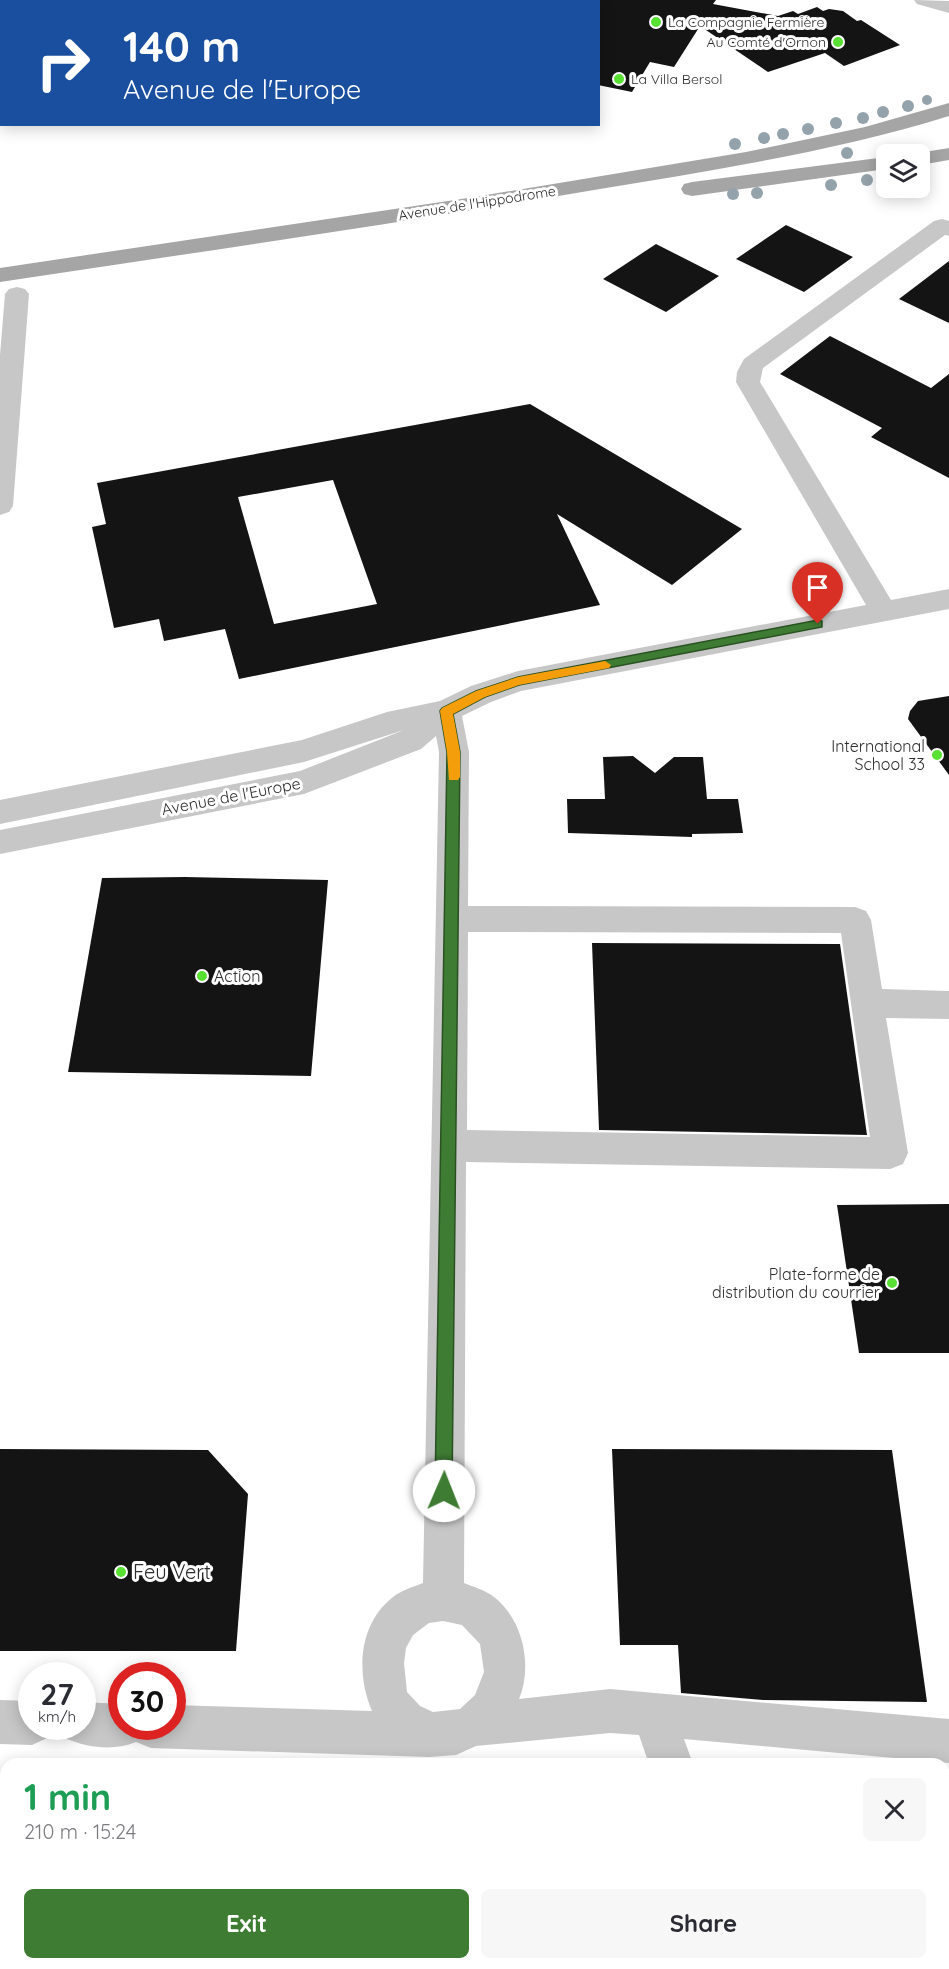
<!DOCTYPE html>
<html lang="en">
<head>
<meta charset="utf-8">
<style>
	:root { --surface:#fff; --page:#f7f7f7; --text:#2b2b33; --muted:#7c7c81; --accent:#3f7c33 }
	body { margin:0; font-family:Quicksand,sans-serif; background:var(--page); color:var(--text); height:100vh; display:flex; flex-direction:column; font-size:22px; white-space:nowrap }
	* { box-sizing:border-box; margin:0 }
	p { font-size:20px; color:var(--muted) }
	.icon { flex:none; width:33px; height:33px; fill:none; stroke:currentColor; stroke-width:2; stroke-linecap:round; stroke-linejoin:round }
	.map { position:relative; flex:1; overflow:hidden }
	.drawer { position:absolute; left:0px; top:1758px; width:950px; height:212px; display:flex; flex-direction:column; background:var(--surface); border-radius:18px 18px 0 0; box-shadow:0 3px 15px #0003 }
	.drawer>* { flex:none }
	.guide { position:absolute; left:0px; top:0px; width:600px; height:126px; box-shadow:0 3px 15px #0003; background:#1a4fa0; color:#fff; overflow:hidden }
	.buttons { position:absolute; left:876px; top:144px; display:grid; gap:12px }
	.buttons a { display:grid; place-items:center; width:54px; height:54px; border-radius:9px; background:var(--surface); box-shadow:0 3px 15px #0003; font-size:30px }
	.speed { position:absolute; left:18px; top:1662px; display:flex; gap:12px; font-size:30px; font-weight:700; text-align:center }
	.speed>* { display:grid; place-content:center; width:78px; height:78px; border-radius:50%; background:var(--surface); box-shadow:0 3px 15px #0003; line-height:1 }
	.speed small { font-size:15px; font-weight:400 }
	.speed .limit { border:9px solid #d22; background:#fff; color:#111 }
	.pin { position:absolute; display:grid; place-items:center; width:51px; height:51px; color:#fff; margin:-62px -26px; border-radius:50% 50% 50% 0; rotate:-45deg; box-shadow:0 0 6px #0007 }
	.pin .icon { rotate:45deg }
	.me { position:absolute; width:66px; margin:-33px; rotate:1deg; stroke-linejoin:round; filter:drop-shadow(0 0 4px #0008) }
	.turn { display:flex; align-items:center; gap:21px; height:126px; padding:0 24px; font-size:27px }
	.turn .icon { width:78px; height:78px; stroke-width:2.5 }
	.turn b { display:block; font-size:42px; line-height:51px }
	.round { display:grid; place-items:center; flex:none; width:63px; height:63px; border-radius:9px; background:var(--page) }
	.head { display:flex; align-items:center; justify-content:space-between; height:102px; padding:0 24px }
	h1 { font-size:36px; font-weight:700; line-height:45px; color:#1e9e55 }
	.cta { display:flex; gap:12px; margin-top:auto; padding:12px 24px }
	.cta a { flex:1; height:69px; border-radius:9px; background:var(--accent); color:#fff; font-size:24px; font-weight:700; line-height:69px; text-align:center }
	.cta a+a { background:var(--page); color:var(--text) }
	.map>svg:first-child { display:block }
	.building { fill:#141414; fill-rule:evenodd }
	.lines { fill:none; stroke-linecap:round; stroke-linejoin:round }
	.minor { fill:#c7c7c7; fill-rule:evenodd }
	.major { fill:#a5a5a5; fill-rule:evenodd }
	.tree { fill:#94a2ab }
	.route { fill:#3f7c33; stroke:#295121; stroke-width:1.5 }
	.slow { fill:#f59e0b }
	.poi-dot { fill:#58e033; stroke:#fff; stroke-width:2 }
	.labels { text-anchor:middle; stroke-width:6; stroke-linejoin:round; paint-order:stroke }
	.far-poi-label { font-size:14px; fill:#2d2d2d; stroke:#fff; text-anchor:start }
	.far-street-label { font-size:14px; fill:#2d2d2d; stroke:#fff }
	.poi-label { font-size:16px; fill:#2d2d2d; stroke:#fff; text-anchor:end }
	.street-label { font-size:16px; fill:#2d2d2d; stroke:#fff }
	.near-poi-label { font-size:20px; fill:#2d2d2d; stroke:#fff; text-anchor:start }
</style>
</head>
<body>
<div class="map">
<svg width="949" height="1969" viewBox="0 0 949 1969">
	<rect width="100%" height="100%" fill="#fff"/>
	<g class="building">
		<polygon points="598,0 716,0 713,4 778,16 793,11 798,14 817,7 823,11 829,9 843,11 857,21 861,20 900,45 844,66 825,53 768,72 700,26 674,67 650,62 632,92 598,85"/>
		<polygon points="786,225 853,257 804,292 736,259"/>
		<polygon points="656,244 719,276 666,312 603,279"/>
		<polygon points="949,261 949,323 899,299"/>
		<polygon points="830,336 931,388 949,374 949,478 871,437 882,428 780,374"/>
		<path d="M 530,404 L 742,529 L 672,585 L 557,514 L 600,605 L 239,679 L 225,629 L 164,641 L 159,619 L 114,628 L 92,527 L 106,524 L 97,483 ZM 333,480 L 377,604 L 274,624 L 238,497 Z"/>
		<polygon points="949,696 949,775 908,719 910,711 918,701"/>
		<polygon points="633,756 655,773 674,757 703,757 707,799 738,799 743,833 692,834 692,837 568,833 567,799 605,799 603,757"/>
		<polygon points="185,877 328,880 311,1076 68,1072 102,878"/>
		<polygon points="592,943 840,944 867,1135 599,1130"/>
		<polygon points="949,1204 949,1353 859,1353 837,1205"/>
		<polygon points="0,1449 208,1450 248,1494 236,1651 0,1651"/>
		<polygon points="612,1449 892,1450 927,1702 763,1700 681,1693 678,1645 620,1645"/>
	</g>
	<g class="lines">
		<g class="minor">
			<polygon points="914,0 949,1 949,13 917,4"/>
			<path d="M 942,219 L 949,221 L 949,236 L 945,235 L 763,368 L 760,382 L 891,600 L 949,589 L 949,609 L 521,691 L 491,702 L 462,716 L 469,752 L 468,906 L 855,907 L 866,911 L 871,920 L 882,989 L 949,991 L 949,1019 L 886,1018 L 908,1153 L 903,1164 L 890,1169 L 466,1162 L 464,1583 C 474,1587 485,1590 494,1597 C 523,1619 533,1666 519,1699 L 610,1689 L 949,1719 L 949,1763 L 684,1739 L 693,1764 L 649,1764 L 639,1735 L 610,1733 L 476,1746 L 456,1755 L 429,1757 L 151,1748 L 136,1742 C 114,1751 89,1748 67,1739 L 61,1726 L 82,1726 L 82,1702 L 122,1704 L 122,1726 L 172,1726 L 172,1705 L 372,1711 C 356,1674 358,1624 393,1597 C 402,1590 413,1587 423,1583 L 439,752 L 436,736 L 421,749 L 304,794 L 0,854 L 0,830 L 300,771 L 404,730 L 304,762 L 0,824 L 0,800 L 302,740 L 387,712 L 440,701 L 471,686 L 518,671 L 866,605 L 736,382 L 737,372 L 744,359 L 934,221 ZM 468,932 L 841,933 L 870,1137 L 467,1130 ZM 443,1621 L 462,1625 L 480,1644 L 484,1672 L 475,1695 L 460,1709 L 433,1712 L 420,1706 L 407,1692 L 404,1663 L 406,1648 L 413,1635 L 429,1623 Z"/>
			<polygon points="17,287 25,289 29,294 13,506 9,512 0,515 0,355 5,294 9,289"/>
			<polygon points="0,1700 32,1701 32,1726 52,1726 47,1738 32,1745 0,1744"/>
			<rect x="773" y="1964" width="46" height="5"/>
		</g>
		<g class="major">
			<path d="M 949,103 L 949,116 C 833,152 713,170 594,190 C 396,224 198,252 0,282 L 0,268 L 468,198 L 746,152 L 865,127 Z"/>
			<polygon points="949,148 949,160 920,165 920,154 912,154"/>
			<polygon points="886,157 886,169 692,196 684,194 681,189 684,184 692,182"/>
		</g>
	</g>
	<g class="tree">
		<circle cx="927" cy="100" r="5"/>
		<circle cx="908" cy="106" r="6"/>
		<circle cx="883" cy="112" r="6"/>
		<circle cx="863" cy="118" r="6"/>
		<circle cx="836" cy="123" r="6"/>
		<circle cx="808" cy="129" r="6"/>
		<circle cx="783" cy="134" r="6"/>
		<circle cx="764" cy="138" r="6"/>
		<circle cx="735" cy="144" r="6"/>
		<circle cx="847" cy="153" r="6"/>
		<circle cx="867" cy="180" r="6"/>
		<circle cx="831" cy="185" r="6"/>
		<circle cx="757" cy="193" r="6"/>
		<circle cx="733" cy="194" r="6"/>
	</g>
	<polygon class="route" points="818,620 822,621 822,627 519,685 485,697 453,714 460,752 452,1491 449,1497 444,1500 438,1497 435,1491 447,752 440,711 442,708 476,691 518,677"/>
	<polygon class="slow" points="605,661 611,665 609,668 519,685 485,697 453,714 460,752 460,777 458,780 449,780 447,752 440,711 442,708 476,691 518,677"/>
	<g class="poi-dot">
		<circle cx="656" cy="22" r="6"/>
		<circle cx="838" cy="42" r="6"/>
		<circle cx="619" cy="79" r="6"/>
		<circle cx="937" cy="755" r="6"/>
		<circle cx="202" cy="976" r="6"/>
		<circle cx="892" cy="1283" r="6"/>
		<circle cx="121" cy="1572" r="6"/>
	</g>
	<g class="labels">
		<g class="far-poi-label">
			<text x="668" y="27">La Compagnie Fermière</text>
			<text x="826" y="47" text-anchor="end">Au Comté d'Ornon</text>
			<text x="631" y="84">La Villa Bersol</text>
		</g>
		<g class="far-street-label">
			<text transform="translate(477 203) rotate(-9)" y="5">Avenue de l'Hippodrome</text>
		</g>
		<g class="poi-label">
			<text x="925" y="752">International<tspan x="925" dy="18">School 33</tspan></text>
			<text x="214" y="982" text-anchor="start">Action</text>
			<text x="880" y="1280">Plate-forme de<tspan x="880" dy="18">distribution du courrier</tspan></text>
		</g>
		<g class="street-label">
			<text transform="translate(231 796) rotate(-11)" y="6">Avenue de l'Europe</text>
		</g>
		<g class="near-poi-label">
			<text x="133" y="1579">Feu Vert</text>
		</g>
	</g>
</svg>
<div class="buttons">
<a><svg class="icon" aria-label="layers" viewBox="0 0 24 24"><path d="M12 4l9 5-9 5-9-5zM3 14l9 5 9-5"/></svg></a>
</div>
<div class="speed"><div>27<small>km/h</small></div><div class="limit">30</div></div>
<div class="pin" style="left:818px;top:624px;background:#d93025"><svg class="icon" aria-label="arrive" viewBox="0 0 24 24"><path d="M6 21V4h12l-3 4 3 4H6"/></svg></div>
<svg class="me" style="left:444px;top:1491px" viewBox="-20 -20 40 40"><circle r="19" fill="#fff"/><path d="M0-13L10 11 0 6-10 11z" fill="#3f7c33"/></svg>
<div class="guide">
<div class="turn"><svg class="icon" aria-label="right" viewBox="0 0 24 24"><path d="M7 20v-9h11M14 6l5 5-5 5"/></svg><div><b>140 m</b>Avenue de l'Europe</div></div>
</div>
<section class="drawer">
<div class="head"><div><h1>1 min</h1><p>210 m · 15:24</p></div><a class="round"><svg class="icon" aria-label="close" viewBox="0 0 24 24"><path d="M6 6l12 12M18 6L6 18"/></svg></a></div>
<div class="cta"><a>Exit</a><a>Share</a></div>
</section>
</div>
</body>
</html>
